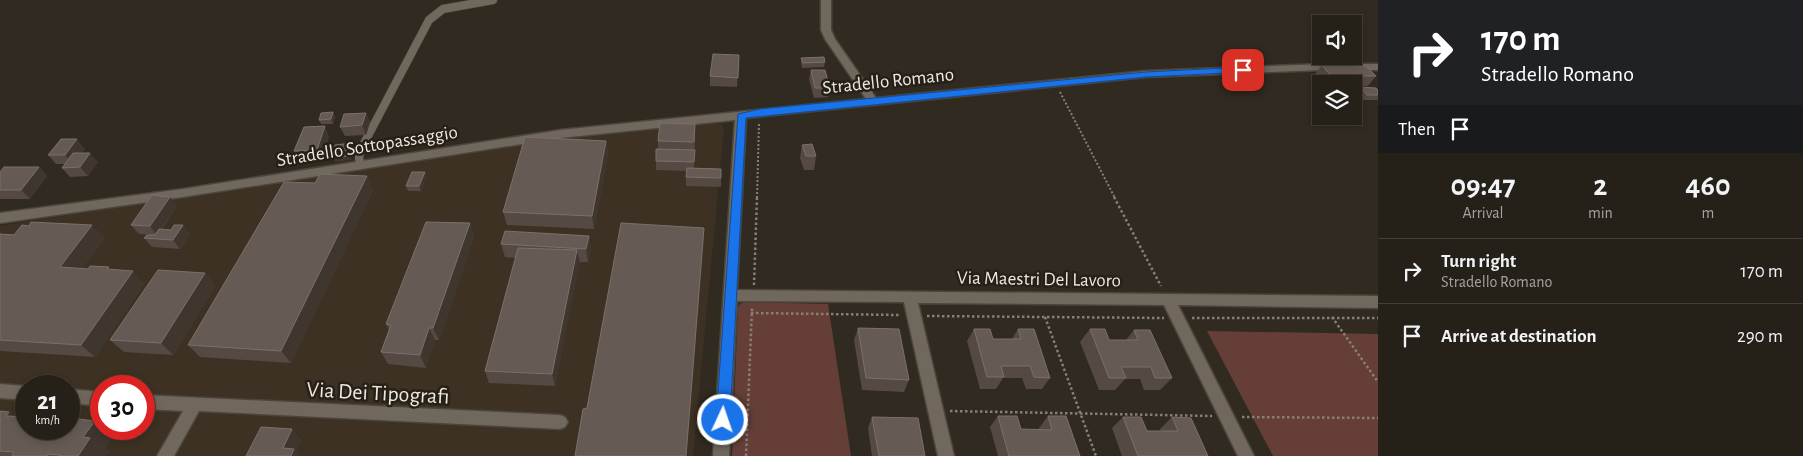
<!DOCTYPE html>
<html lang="en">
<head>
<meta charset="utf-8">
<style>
	:root { --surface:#252018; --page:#2d2821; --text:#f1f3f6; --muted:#a3a3a2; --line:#423e37 }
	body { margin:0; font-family:"Alegreya Sans",sans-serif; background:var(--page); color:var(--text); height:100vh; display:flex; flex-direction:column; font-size:19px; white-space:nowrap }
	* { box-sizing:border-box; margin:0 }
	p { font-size:16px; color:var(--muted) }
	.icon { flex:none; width:28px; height:28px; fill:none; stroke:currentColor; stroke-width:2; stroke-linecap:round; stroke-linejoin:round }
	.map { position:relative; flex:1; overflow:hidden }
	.details { display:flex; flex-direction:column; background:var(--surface); width:425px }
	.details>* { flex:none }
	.guide { background:#202124; color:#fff; overflow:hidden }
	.tools { position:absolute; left:1312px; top:15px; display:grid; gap:10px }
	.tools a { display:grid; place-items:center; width:50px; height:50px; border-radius:0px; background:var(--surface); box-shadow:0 2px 8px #0003,0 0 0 1px var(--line); font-size:25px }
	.speed { position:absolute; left:15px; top:375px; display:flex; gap:10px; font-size:25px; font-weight:700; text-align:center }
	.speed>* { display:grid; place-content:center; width:65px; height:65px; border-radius:50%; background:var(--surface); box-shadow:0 2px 8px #0003,0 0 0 1px var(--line); line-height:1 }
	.speed small { font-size:12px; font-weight:400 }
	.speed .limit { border:8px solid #d22; background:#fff; color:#111 }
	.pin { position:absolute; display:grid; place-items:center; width:42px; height:42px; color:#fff; margin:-21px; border-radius:10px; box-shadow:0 2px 8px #0006 }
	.me { position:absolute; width:55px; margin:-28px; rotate:3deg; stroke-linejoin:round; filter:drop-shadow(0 0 4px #0008) }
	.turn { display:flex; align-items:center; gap:18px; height:105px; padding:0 20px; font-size:22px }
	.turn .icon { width:65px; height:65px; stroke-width:2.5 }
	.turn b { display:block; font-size:35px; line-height:42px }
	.then { display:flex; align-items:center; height:48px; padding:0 20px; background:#0003; gap:10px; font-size:19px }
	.eta { display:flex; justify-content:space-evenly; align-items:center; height:85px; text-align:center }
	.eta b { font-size:30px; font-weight:700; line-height:35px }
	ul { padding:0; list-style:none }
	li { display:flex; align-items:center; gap:15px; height:65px; padding:0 20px; border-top:1px solid var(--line) }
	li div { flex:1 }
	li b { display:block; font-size:19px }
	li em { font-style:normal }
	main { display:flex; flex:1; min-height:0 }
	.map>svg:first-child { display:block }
	.built { fill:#3c3122; fill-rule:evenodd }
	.green { fill:#653f37 }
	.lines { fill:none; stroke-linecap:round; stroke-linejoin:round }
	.lane-casing { stroke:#4c453d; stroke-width:9 }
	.street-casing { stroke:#4c453d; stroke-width:3 }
	.path-far1 { stroke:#867f77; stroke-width:2; stroke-dasharray:2 2; stroke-linecap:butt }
	.path { stroke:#867f77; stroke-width:2.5; stroke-dasharray:2.5 2.5; stroke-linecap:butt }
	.lane { stroke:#70685d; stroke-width:8 }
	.street { fill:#70685d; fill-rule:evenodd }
	.wall { fill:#544a43 }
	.shaded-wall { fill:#3f362e }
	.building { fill:#655b54; stroke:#7a716a }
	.route { fill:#1a73e8; stroke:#114b97 }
	.labels { text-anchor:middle; stroke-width:5; stroke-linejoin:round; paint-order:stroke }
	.street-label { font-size:19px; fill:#ede8e2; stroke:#272017 }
	.near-street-label { font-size:22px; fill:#ede8e2; stroke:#272017 }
</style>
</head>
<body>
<main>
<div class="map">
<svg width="1378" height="456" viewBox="0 0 1378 456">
	<rect width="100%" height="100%" fill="#312a20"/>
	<path class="built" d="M 715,123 L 722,124 L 724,129 L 693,456 L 0,456 L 0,226 L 515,144 ZM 26,386 L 69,386 L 69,429 L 26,429 ZM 101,386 L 144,386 L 144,429 L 101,429 Z"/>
	<g class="green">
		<polygon points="746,302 828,304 851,456 732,456 738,308 740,304"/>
		<polygon points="1207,331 1378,334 1378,456 1273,456"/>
	</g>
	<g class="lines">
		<g class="lane-casing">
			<polyline id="lane" points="361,165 359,159 360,151 429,20 443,9 493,0"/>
		</g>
		<g class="street-casing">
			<g id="street">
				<polygon points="821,0 831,0 831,30 835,39 876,98 1146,71 1323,64 1378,64 1378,70 1323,70 1146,77 746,118 737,290 1378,296 1378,308 1178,305 1254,456 1238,456 1164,305 918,303 954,456 938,456 904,302 737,301 729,456 713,456 735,120 560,138 183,197 0,223 0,213 183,189 560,130 866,99 825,39 821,30"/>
				<polygon points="0,384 26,386 26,400 0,398"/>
				<polygon points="69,389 101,392 101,406 69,403"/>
				<polygon points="144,395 560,415 565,417 568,422 565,427 560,429 199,411 174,456 157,456 183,411 144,409"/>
			</g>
		</g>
		<g class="path-far1">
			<polyline points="1060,92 1115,198"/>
			<polyline points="757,198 759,123"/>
		</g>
		<g class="path">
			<polyline points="1114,197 1161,286"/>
			<polyline points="754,285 757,197"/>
			<polyline points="751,313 899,315"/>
			<polyline points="927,316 1164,318"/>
			<polyline points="1045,317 1096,456"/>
			<polyline points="1332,317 1378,382"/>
			<polyline points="1192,318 1378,318"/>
			<polyline points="950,411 1212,416"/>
			<polyline points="1242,417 1378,418"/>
			<polyline points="746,456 752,308"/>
		</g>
		<use href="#lane" class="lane"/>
		<use href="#street" class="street"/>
	</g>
	<g class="wall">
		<polygon points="739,55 737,87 710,86 710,76"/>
		<polygon points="801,58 825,62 824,67 802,68 801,62"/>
		<polygon points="1322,65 1376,76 1368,86 1354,86 1354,84 1323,84 1315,74"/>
		<polygon points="811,70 830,88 828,97 814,98 809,79"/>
		<polygon points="1360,87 1378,90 1378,100 1362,100 1356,92"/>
		<polygon points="333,112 335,117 333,124 321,124 319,120"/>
		<polygon points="366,113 370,122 366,135 345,136 340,127"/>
		<polygon points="695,133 694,168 721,169 721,187 686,186 686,171 656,170 656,161 658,149 658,141"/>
		<polygon points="329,136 322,159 299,160 294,151"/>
		<polygon points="606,141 608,154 594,229 507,225 503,212"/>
		<polygon points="802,145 816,156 814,170 804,170 800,158"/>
		<polygon points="85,149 81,153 98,162 88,176 70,177 62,168 65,164 56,164 48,155"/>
		<polygon points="39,167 47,176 30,199 0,199 0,172"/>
		<polygon points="425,172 426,177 421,191 408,191 406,186"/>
		<polygon points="373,190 291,363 200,357 188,345"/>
		<polygon points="177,206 162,229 171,230 183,225 190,234 180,249 152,247 144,238 150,235 139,234 131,225"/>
		<polygon points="470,223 474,237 439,340 435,340 426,368 388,364 381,352 389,330 386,324"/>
		<polygon points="0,234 105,238 82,268 112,270 144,284 95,357 0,351"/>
		<polygon points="589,236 591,249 588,262 579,262 555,386 489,383 485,371 516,258 505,257 501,244"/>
		<polygon points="205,273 215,286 173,355 124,352 110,340"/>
		<polygon points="858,328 909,380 904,392 862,390 854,340"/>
		<polygon points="974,329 993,339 1012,339 1018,329 1050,378 1042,389 1026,389 1022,378 1003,378 996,389 980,389 967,341"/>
		<polygon points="1090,329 1109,340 1126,340 1134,330 1172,378 1160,390 1144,390 1140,379 1125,379 1115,390 1099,390 1080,342"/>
		<polygon points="0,411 26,429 105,429 114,435 105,449 109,452 107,456 0,456"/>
		<polygon points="998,416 1021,429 1039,430 1039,428 1048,416 1080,456 998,456 990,427"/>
		<polygon points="872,417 925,456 872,456 868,428"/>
		<polygon points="1123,417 1147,431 1161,431 1160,429 1172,417 1208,456 1122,456 1112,428"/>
	</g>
	<g class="shaded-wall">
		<polygon points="333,112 335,117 333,124 331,119"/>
		<polygon points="366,113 370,122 366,135 362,125"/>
		<polygon points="325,126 329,136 322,159 317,150"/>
		<polygon points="77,139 85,149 73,164 65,155"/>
		<polygon points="606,141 608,154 594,229 592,216"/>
		<polygon points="351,143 353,148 351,160 335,162 333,158"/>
		<polygon points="90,153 98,162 88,176 80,167"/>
		<polygon points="39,167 47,176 30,199 21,190"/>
		<polygon points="425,172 426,177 421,191 419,186"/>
		<polygon points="367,176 373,190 291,363 281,351"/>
		<polygon points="170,197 177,206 157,235 150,226"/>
		<polygon points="470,223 474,237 439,340 433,328"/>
		<polygon points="92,225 105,238 74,280 60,267"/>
		<polygon points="183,225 190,234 180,249 173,240"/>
		<polygon points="704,228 704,241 687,456 686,456"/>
		<polygon points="589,236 591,249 588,262 586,249"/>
		<polygon points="577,250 580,263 555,386 552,374"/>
		<polygon points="133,271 144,284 95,357 81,345"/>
		<polygon points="205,273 215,286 173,355 161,343"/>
		<polygon points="429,328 435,340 426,368 420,355"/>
		<polygon points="9,412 26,424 6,416"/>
		<polygon points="95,421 101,426 101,429 105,429 114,435 105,449 109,452 107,456 78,456 83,437"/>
		<polygon points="292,429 302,440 297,452 301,456 291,456 283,448"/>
	</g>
	<g class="building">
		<polygon points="713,54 739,55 738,78 710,76"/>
		<polygon points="824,57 825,62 803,63 801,58"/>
		<polygon points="1322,65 1366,66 1376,76 1331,76"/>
		<polygon points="811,70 825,70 830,88 815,88"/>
		<polygon points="1360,87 1376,88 1378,90 1378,95 1367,95"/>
		<polygon points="333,112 331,119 319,120 321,113"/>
		<polygon points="366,113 362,125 340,127 344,114"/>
		<polygon points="660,123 695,124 694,142 658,141"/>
		<polygon points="325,126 317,150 294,151 304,127"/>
		<polygon points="525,137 606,141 592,216 503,212"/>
		<polygon points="61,139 77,139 65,155 48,155"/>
		<polygon points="351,143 349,156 333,158 335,145"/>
		<polygon points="812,144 816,156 806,156 802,145"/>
		<polygon points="656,149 695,150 694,162 656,161"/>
		<polygon points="73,153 90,153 80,167 62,168"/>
		<polygon points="4,167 39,167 21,190 0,190 0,172"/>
		<polygon points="687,168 721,169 721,178 686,177"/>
		<polygon points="412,172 425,172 419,186 406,186"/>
		<polygon points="320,174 367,176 281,351 188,345 284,182 315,183"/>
		<polygon points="152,195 170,197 150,226 131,225"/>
		<polygon points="31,222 92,225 60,267 88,269 90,266 109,267 107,269 133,271 81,345 0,340 0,234 14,235 22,225 29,226"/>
		<polygon points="426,222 470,223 433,328 429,328 420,355 381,352 391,325 386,324"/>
		<polygon points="621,223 704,228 686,456 575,456 583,409 587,408"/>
		<polygon points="174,225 183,225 173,240 144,238 147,235 155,235 159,229 171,230"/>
		<polygon points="505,231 589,236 586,249 501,244"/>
		<polygon points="518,248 577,250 552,374 485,371"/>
		<polygon points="158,270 205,273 161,343 110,340"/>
		<polygon points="858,328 899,329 909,380 866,378"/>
		<polygon points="974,329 990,329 993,339 1021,339 1018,329 1034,329 1050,378 1034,377 1030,366 1001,366 1004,377 987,377"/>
		<polygon points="1090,329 1105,329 1109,340 1138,340 1134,330 1150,330 1172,378 1155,378 1151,367 1121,367 1126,378 1109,378"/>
		<polygon points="0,411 9,412 6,416 26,417 26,429 69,429 69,420 70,418 95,421 83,437 90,438 78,456 59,456 60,455 48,454 47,456 12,456 14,452 0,451"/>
		<polygon points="998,416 1017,416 1021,429 1052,430 1048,416 1066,416 1080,456 1009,456"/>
		<polygon points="872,417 918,418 925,456 879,456"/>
		<polygon points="1123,417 1141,417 1147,431 1178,431 1172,417 1191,418 1208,456 1138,456"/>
		<polygon points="261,427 292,429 283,448 294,449 291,456 246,456"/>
	</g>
	<polygon class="route" points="1243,67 1246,68 1246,72 1146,77 746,118 730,420 728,425 723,427 718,425 716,420 738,114 760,109 1146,72"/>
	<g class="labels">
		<g class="street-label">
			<text transform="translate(888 80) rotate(-6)" y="7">Stradello Romano</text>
			<text transform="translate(367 145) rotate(-9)" y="7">Stradello Sottopassaggio</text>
			<text transform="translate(1039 278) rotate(1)" y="7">Via Maestri Del Lavoro</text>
		</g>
		<g class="near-street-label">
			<text transform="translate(378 392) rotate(3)" y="8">Via Dei Tipografi</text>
		</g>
	</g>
</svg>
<div class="tools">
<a><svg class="icon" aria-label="sound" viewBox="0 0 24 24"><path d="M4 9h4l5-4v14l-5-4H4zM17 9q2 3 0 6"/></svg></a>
<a><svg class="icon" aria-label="layers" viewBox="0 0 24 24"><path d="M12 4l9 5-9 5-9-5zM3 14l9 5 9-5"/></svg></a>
</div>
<div class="speed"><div>21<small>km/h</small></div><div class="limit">30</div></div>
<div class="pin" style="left:1243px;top:70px;background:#d93025"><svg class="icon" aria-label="arrive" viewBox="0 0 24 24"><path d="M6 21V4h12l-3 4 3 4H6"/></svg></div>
<svg class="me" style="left:723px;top:420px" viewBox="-20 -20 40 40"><circle r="17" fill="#1a73e8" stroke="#fff" stroke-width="3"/><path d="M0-11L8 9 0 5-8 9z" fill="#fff"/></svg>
</div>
<section class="details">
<div class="guide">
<div class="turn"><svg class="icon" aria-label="right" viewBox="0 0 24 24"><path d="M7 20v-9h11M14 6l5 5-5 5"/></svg><div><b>170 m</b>Stradello Romano</div></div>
<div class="then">Then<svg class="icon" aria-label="arrive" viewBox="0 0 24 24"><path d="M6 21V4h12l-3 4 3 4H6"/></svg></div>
</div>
<div class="eta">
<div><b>09:47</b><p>Arrival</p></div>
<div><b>2</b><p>min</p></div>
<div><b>460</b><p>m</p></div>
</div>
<ul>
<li><svg class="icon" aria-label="right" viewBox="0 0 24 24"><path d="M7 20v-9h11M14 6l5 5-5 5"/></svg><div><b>Turn right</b><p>Stradello Romano</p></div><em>170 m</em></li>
<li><svg class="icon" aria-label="arrive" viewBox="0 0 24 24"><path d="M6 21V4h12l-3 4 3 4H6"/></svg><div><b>Arrive at destination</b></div><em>290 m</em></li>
</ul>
</section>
</main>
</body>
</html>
